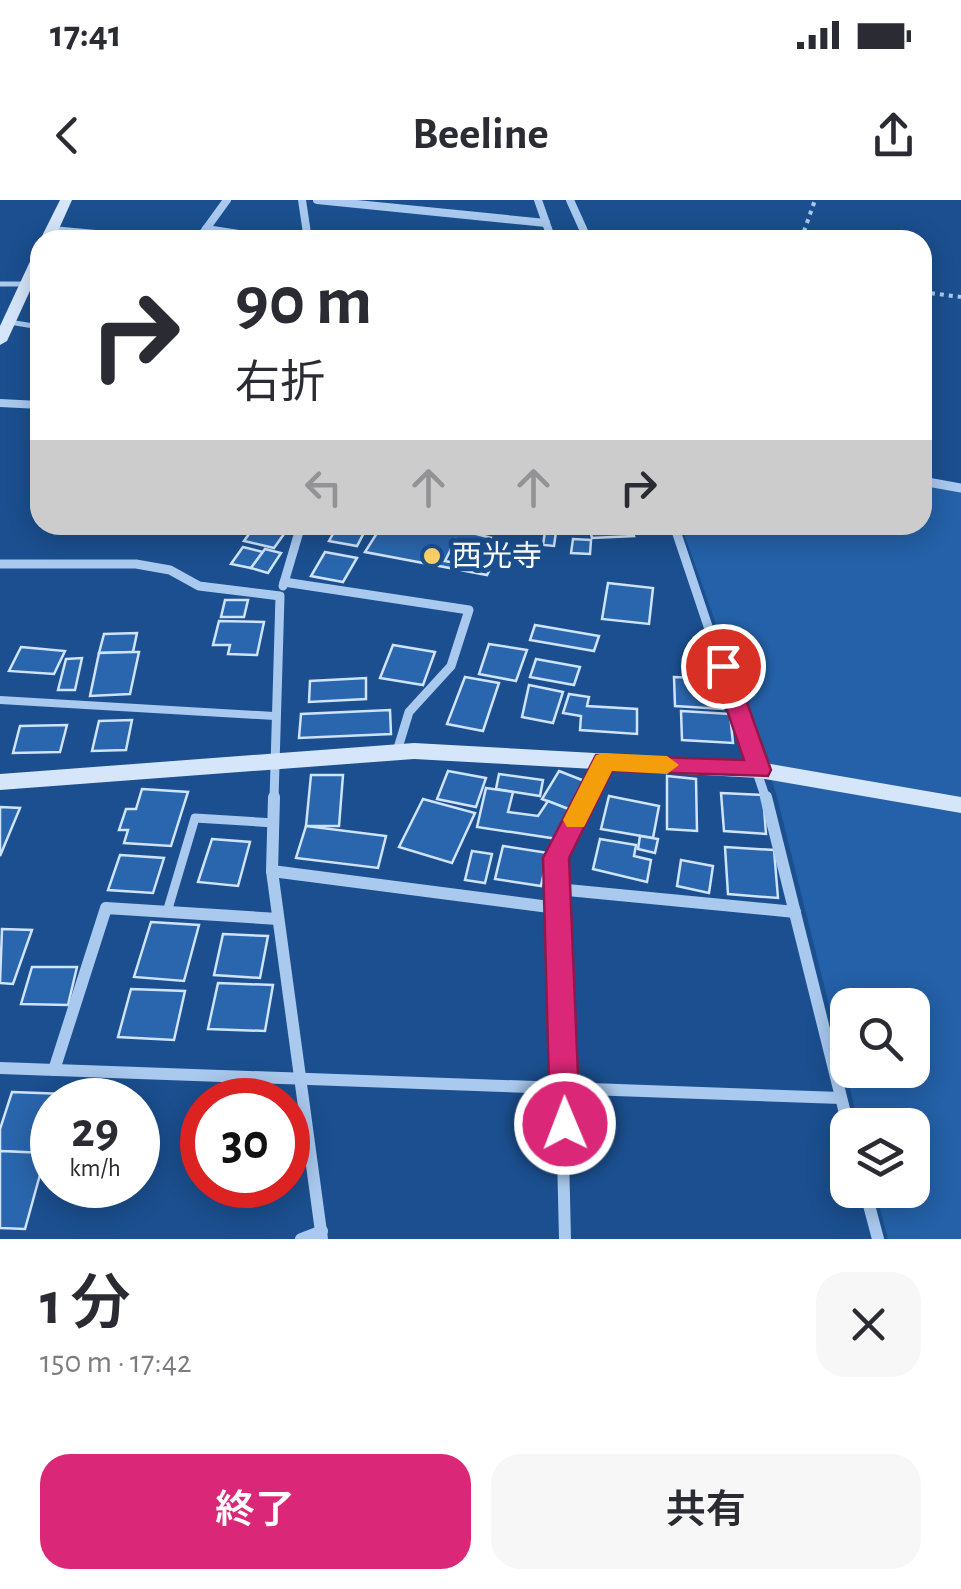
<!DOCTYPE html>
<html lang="ja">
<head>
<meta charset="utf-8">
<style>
	:root { --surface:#fff; --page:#f7f7f7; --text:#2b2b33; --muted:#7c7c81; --accent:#db2777 }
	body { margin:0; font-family:"Alegreya Sans","Noto Sans JP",sans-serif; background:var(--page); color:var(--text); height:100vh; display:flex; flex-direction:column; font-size:38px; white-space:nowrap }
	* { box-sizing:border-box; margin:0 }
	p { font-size:32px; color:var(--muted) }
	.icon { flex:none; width:55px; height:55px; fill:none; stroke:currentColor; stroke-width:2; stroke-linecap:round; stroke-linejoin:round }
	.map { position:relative; height:1039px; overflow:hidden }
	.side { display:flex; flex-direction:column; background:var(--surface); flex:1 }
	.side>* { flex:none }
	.hud { position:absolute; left:30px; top:30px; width:902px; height:305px; border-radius:30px; box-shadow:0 5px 25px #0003; background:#fff; color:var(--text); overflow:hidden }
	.buttons { position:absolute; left:830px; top:788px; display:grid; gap:20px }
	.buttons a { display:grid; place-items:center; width:100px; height:100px; border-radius:20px; background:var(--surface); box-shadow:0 5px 25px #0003; font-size:50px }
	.speed { position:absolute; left:30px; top:878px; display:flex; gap:20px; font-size:50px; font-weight:700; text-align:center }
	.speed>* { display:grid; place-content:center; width:130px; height:130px; border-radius:50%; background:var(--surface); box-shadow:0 5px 25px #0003; line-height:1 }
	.speed small { font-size:25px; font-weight:400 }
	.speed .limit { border:15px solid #d22; background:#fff; color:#111 }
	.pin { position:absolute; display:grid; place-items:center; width:85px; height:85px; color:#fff; margin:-42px; border:5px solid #fff; border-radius:50%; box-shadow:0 2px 10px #0007 }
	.me { position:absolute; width:110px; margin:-55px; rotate:359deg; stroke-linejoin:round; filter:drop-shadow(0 0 8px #0008) }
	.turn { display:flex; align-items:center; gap:35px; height:210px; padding:0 40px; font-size:45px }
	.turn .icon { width:130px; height:130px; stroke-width:2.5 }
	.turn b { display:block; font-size:70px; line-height:85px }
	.lanes { display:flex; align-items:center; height:95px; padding:0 40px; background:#0003; justify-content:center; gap:50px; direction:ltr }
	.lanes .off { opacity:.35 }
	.round { display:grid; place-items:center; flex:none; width:105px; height:105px; border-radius:30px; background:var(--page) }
	.overview { display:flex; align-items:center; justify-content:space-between; height:170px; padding:0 40px }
	h1 { font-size:60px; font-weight:600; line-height:75px }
	.primary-button { display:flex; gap:20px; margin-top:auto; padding:20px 40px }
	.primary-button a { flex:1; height:115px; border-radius:30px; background:var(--accent); color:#fff; font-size:40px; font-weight:600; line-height:115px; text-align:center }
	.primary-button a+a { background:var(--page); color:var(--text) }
	.status { display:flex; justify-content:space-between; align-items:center; height:70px; padding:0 50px; background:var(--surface); direction:ltr }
	.status svg { height:28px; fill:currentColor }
	header { display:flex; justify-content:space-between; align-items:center; height:130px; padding:0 40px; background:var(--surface); font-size:45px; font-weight:600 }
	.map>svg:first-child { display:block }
	.green { fill:#2461a8; fill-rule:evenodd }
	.building { fill:#2a66ad; stroke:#cfe3fa; stroke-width:2.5; fill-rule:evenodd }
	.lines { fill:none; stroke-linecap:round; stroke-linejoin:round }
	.path { stroke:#a9c9ee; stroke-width:4; stroke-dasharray:4 5; stroke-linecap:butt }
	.lane-far2 { stroke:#a9c9ee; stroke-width:5 }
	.lane-far1 { stroke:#a9c9ee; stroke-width:8 }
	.lane { stroke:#a9c9ee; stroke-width:9 }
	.street-far2 { stroke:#a9c9ee; stroke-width:8 }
	.street-far1 { stroke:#a9c9ee; stroke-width:9 }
	.street { stroke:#a9c9ee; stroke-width:12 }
	.secondary { fill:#d6e6fa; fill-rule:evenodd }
	.route { fill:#db2777; stroke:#8e194d; stroke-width:2.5 }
	.slow { fill:#f59e0b }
	.poi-dot { fill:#ffd166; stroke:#1b4f8f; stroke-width:4 }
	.labels { text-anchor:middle; stroke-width:10; stroke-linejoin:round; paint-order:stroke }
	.poi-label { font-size:30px; fill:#fff; stroke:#1b4f8f; text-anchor:start }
</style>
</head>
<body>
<div class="status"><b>17:41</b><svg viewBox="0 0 49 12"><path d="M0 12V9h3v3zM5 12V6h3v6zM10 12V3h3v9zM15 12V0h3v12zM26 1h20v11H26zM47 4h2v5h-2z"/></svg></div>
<header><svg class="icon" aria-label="back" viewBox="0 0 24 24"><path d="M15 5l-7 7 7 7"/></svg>Beeline<svg class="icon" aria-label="share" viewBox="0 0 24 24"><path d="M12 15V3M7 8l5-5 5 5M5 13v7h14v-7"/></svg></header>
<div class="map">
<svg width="961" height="1039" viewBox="0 0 961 1039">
	<rect width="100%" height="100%" fill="#1b4f8f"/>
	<path class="green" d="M 923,284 L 961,292 L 961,1039 L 888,1039 L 875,990 L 912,990 L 912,925 L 859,925 L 776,593 L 681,325 L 922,325 ZM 848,805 L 912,805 L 912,870 L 848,870 Z"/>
	<g class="building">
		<polygon points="338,325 368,325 357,346 329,341"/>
		<path d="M 382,325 L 464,325 L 479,329 L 476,334 L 504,341 L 487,375 L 365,352 ZM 456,339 L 472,343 L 461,364 L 445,361 Z"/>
		<polygon points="546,325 557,325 554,346 543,345"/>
		<polygon points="589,325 631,325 634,336 592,338"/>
		<polygon points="254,327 284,334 274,348 244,341"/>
		<polygon points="573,339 591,340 590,354 571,353"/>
		<polygon points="243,347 263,352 251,368 231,364"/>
		<polygon points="265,349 281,353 268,373 251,368"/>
		<polygon points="325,352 357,358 343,382 311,376"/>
		<polygon points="608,383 653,388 649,424 602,419"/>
		<polygon points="225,400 248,400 244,417 221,417"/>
		<polygon points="219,421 264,422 257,455 228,454 230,445 213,445"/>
		<polygon points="535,425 599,436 594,451 530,440"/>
		<polygon points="137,433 133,452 99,453 104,434"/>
		<polygon points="489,444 527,450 516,481 479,474"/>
		<polygon points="393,445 435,452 423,485 380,478"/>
		<polygon points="21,447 65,451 54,474 9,471"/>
		<polygon points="133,452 139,452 130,494 90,496 99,453"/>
		<polygon points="82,458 75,490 58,490 66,459"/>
		<polygon points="536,459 580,467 574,485 530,477"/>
		<polygon points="465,477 499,483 483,531 447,524"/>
		<polygon points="674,477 721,479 723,509 675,506"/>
		<polygon points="366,478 366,499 309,502 310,481"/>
		<polygon points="529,485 563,492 553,523 522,517"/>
		<polygon points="569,494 589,497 587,506 637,509 637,534 580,530 581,516 563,513"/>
		<polygon points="390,510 391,534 299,538 301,514"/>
		<polygon points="681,511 730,514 733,543 682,540"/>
		<polygon points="132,520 126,550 92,551 99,521"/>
		<polygon points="67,525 60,552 13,553 20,526"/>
		<polygon points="448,571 486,578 476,607 437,599"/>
		<polygon points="559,571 587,582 571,610 542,599"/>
		<polygon points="499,574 543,580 540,596 496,589"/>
		<polygon points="311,575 343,575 339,626 306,626"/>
		<polygon points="667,576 696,579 697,631 667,629"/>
		<polygon points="486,588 513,592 508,612 538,616 548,601 571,610 558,639 477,627"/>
		<polygon points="142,589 188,592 171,646 124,643 128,630 119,630 126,609 136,609"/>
		<polygon points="721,593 763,595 766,634 724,631"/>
		<polygon points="609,596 659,606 653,638 601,629"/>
		<polygon points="423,599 475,613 452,663 399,647"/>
		<polygon points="0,607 20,608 0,656"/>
		<polygon points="306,626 386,636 378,668 296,658"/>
		<polygon points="640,636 658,639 655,653 638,649"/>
		<polygon points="212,639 250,642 238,686 198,682"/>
		<polygon points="600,639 636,645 634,656 651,660 647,682 593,669"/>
		<polygon points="503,646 548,653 541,686 495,679"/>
		<polygon points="725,647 774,650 778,698 728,694"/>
		<polygon points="472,651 492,654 485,683 465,680"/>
		<polygon points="120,655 164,658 153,693 108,690"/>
		<polygon points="681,660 713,666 709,693 677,686"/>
		<polygon points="151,722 199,725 184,781 134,777"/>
		<polygon points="2,729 32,730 13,784 0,783"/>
		<polygon points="223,734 268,736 260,778 214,775"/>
		<polygon points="32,767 77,767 68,805 21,804"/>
		<polygon points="218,783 273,785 265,831 208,829"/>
		<polygon points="131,789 185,791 174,840 118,837"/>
		<polygon points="12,892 65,894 63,900 52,900 48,954 0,951 0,929"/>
		<polygon points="0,951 46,953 25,1029 0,1028"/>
	</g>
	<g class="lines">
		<g class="path">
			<polyline points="801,40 815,0"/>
			<polyline points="922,92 961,97"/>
		</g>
		<g class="lane-far2">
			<polyline points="0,84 26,84"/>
			<polyline points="9,122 40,127"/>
		</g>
		<polyline class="lane-far1" points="0,500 274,516"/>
		<polyline class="lane" points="167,712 195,618 274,623"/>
		<g class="street-far2">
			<polyline points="302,0 308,40"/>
			<polyline points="317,0 546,23"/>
			<polyline points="538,0 552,40"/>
			<polyline points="570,0 588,40"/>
			<polyline points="206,29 279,40"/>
			<polyline points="52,30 161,40"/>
			<polyline points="198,40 227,0"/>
			<polyline points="0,203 40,205"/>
		</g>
		<g class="street-far1">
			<polyline points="922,281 961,288"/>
			<polyline points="674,325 766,599"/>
			<polyline points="0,364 136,364 170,370 199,386 280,396 274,599"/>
			<polyline points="284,382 469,410 451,466 409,512 397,551"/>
			<polyline points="283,386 301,325"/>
			<polyline points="586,599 605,561"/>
		</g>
		<g class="street">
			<polyline points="274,597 272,671 322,1039"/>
			<polyline points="766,597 848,925"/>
			<polyline points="272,671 557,708"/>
			<polyline points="557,689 795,712"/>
			<polyline points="0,868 841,898"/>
			<polyline points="54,870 106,708 278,719"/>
			<polyline points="865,990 878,1039"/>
			<polyline points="301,1039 322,1031"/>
			<polyline points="565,1039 556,658 587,597"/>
		</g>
		<g class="secondary">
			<polygon points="60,0 72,0 54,40 40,40"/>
			<polygon points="40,51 40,69 7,141 0,145 0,126 33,55"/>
			<polygon points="414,543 759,562 961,597 961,613 759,578 414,559 0,590 0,574"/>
		</g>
	</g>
	<polygon class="route" points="723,458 734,466 771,570 768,576 612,571 569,658 580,924 575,934 565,938 555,934 550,924 543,658 596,555 744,560 712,466"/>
	<polygon class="slow" points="604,553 667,556 679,565 667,574 612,571 584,627 567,627 563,620 596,555"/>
	<circle class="poi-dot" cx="432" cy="356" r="10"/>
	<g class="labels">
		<g class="poi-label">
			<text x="452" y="366">西光寺</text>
		</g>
	</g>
</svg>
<div class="buttons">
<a><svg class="icon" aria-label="search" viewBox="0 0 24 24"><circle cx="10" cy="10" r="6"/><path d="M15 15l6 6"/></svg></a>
<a><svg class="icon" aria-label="layers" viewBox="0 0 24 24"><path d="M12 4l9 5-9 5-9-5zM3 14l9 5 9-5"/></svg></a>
</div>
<div class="speed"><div>29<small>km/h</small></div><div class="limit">30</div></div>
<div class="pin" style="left:723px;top:466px;background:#d93025"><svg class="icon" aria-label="arrive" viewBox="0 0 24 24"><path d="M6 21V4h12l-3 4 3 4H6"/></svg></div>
<svg class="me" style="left:565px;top:924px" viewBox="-20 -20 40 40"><circle r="17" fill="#db2777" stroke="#fff" stroke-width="3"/><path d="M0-11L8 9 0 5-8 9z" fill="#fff"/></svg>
<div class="hud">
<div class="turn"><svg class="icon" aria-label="right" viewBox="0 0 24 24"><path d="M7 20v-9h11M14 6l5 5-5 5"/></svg><div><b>90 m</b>右折</div></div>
<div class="lanes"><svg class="icon off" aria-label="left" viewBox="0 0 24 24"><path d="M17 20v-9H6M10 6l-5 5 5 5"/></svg><svg class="icon off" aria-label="ahead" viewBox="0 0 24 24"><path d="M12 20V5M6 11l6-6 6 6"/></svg><svg class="icon off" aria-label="ahead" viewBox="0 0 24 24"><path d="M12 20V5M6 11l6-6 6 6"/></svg><svg class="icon" aria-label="right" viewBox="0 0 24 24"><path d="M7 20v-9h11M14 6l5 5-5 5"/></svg></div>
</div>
</div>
<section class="side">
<div class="overview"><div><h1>1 分</h1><p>150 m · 17:42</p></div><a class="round"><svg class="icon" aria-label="close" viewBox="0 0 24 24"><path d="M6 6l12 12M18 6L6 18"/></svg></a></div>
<div class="primary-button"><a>終了</a><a>共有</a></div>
</section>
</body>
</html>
